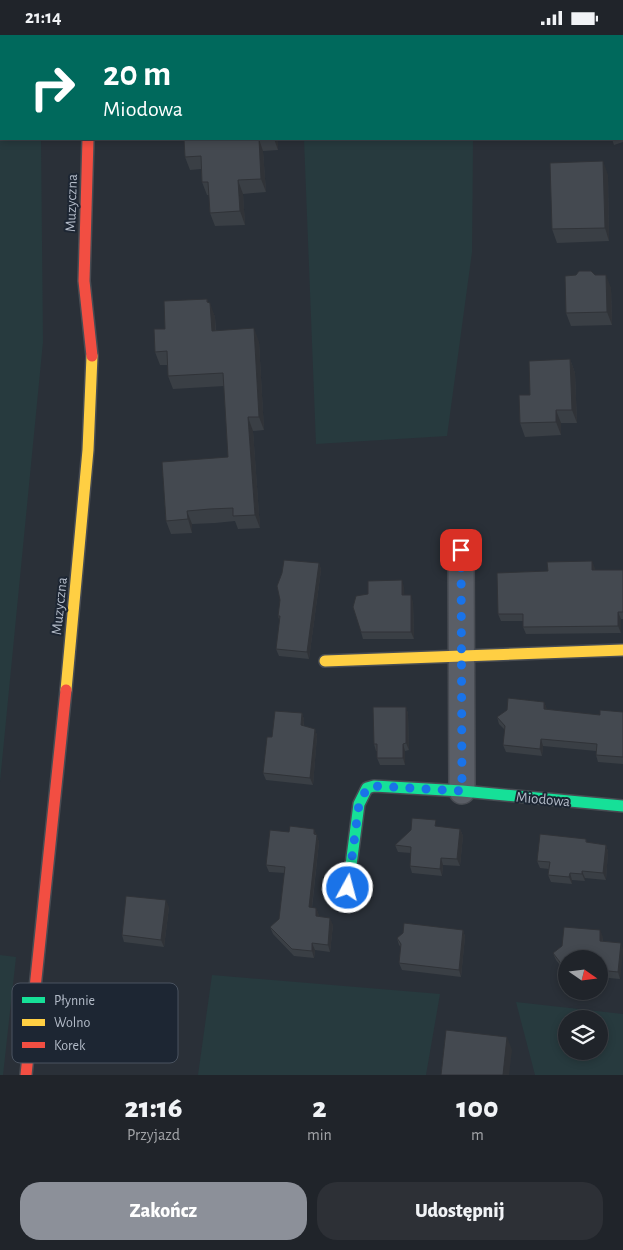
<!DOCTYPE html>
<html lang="pl">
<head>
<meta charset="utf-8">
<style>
	:root { --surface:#20242a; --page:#2d3036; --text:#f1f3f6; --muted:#a2a4a8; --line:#3d4147; --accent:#8c9099 }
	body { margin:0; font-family:"Alegreya Sans",sans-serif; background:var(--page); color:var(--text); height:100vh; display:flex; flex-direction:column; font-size:19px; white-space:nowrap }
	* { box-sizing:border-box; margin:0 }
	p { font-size:16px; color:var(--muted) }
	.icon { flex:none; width:28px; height:28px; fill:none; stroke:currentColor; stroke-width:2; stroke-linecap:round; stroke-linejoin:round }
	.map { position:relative; height:1040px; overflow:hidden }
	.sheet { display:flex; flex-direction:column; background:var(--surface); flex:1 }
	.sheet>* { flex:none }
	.hud { position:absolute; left:0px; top:0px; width:624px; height:105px; box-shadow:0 2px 8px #0003,0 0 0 1px var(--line); background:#00695c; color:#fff; overflow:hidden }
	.needle { width:32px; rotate:104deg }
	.fabs { position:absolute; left:558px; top:915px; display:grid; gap:10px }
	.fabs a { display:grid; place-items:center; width:50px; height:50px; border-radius:50%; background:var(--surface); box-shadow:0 2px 8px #0003,0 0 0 1px var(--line); font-size:25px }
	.pin { position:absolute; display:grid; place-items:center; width:42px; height:42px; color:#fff; margin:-21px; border-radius:10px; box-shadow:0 2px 8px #0006 }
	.me { position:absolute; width:55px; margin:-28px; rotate:7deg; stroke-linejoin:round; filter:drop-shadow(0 0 4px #0008) }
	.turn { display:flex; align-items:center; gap:18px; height:105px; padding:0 20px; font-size:22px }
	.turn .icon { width:65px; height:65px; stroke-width:2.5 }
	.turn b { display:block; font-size:35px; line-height:42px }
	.eta { display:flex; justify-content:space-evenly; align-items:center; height:85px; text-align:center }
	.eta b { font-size:30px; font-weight:800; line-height:35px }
	.button { display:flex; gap:10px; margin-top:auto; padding:10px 20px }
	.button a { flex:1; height:58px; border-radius:20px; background:var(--accent); color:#fff; font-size:20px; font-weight:800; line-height:58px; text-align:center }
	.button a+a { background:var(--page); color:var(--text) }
	.status { display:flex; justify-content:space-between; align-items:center; height:35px; padding:0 25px; background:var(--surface); direction:ltr }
	.status svg { height:14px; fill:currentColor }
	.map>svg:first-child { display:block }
	.green { fill:#273a3e; fill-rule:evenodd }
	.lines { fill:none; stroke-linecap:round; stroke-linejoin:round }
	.street-casing { stroke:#484c53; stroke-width:28 }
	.fast-casing { stroke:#484c53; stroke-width:14 }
	.slow-casing { stroke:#484c53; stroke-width:14 }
	.jam-casing { stroke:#484c53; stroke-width:14 }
	.street { stroke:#5a5e66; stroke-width:25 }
	.fast { stroke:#16e098; stroke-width:11 }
	.slow { stroke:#ffcf43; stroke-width:11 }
	.jam { stroke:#f24e42; stroke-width:11 }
	.wall { fill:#3a3f45 }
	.shaded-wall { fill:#303338 }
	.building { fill:#444950; stroke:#303338 }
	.route { stroke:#1a73e8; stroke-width:9; stroke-dasharray:0 16.2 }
	.labels { text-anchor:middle; stroke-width:4; stroke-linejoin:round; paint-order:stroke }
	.street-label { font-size:15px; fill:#b4bcc9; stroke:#1d2633 }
	.key { fill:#1d2633; stroke:#4a5360; stroke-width:1 }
	.key-label { font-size:14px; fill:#b4bcc9 }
</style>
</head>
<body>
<div class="status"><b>21:14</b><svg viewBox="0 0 49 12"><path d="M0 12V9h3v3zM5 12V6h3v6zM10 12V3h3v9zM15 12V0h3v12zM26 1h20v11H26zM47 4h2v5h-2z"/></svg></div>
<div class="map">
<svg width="623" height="1040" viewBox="0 0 623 1040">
	<rect width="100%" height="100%" fill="#2a3038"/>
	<g class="green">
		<polygon points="0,0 43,1 1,1 1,104 41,104 43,307 0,747"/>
		<polygon points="304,104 473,104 472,217 447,401 316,409"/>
		<polygon points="0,920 16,922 3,1040 0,1040"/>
		<polygon points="212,940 440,959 426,1040 198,1040"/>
		<path d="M 516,967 L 623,979 L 623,1040 L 535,1040 ZM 566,984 L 599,984 L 599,1016 L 566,1016 Z"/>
	</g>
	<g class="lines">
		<g class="street-casing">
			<g id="street">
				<polyline points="469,1 492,0"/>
				<polyline points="461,515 462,756"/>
			</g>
		</g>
		<g class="fast-casing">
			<polyline id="fast" points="348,853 359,769 367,753 374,751 462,756 623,771"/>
		</g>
		<g class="slow-casing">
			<g id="slow">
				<polyline points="325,626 623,615"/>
				<polyline points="66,655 88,415 92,321"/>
			</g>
		</g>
		<g class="jam-casing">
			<g id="jam">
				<polyline points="88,104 84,246 92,321"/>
				<polyline points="26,1040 66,655"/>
			</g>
		</g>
		<use href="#street" class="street"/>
		<use href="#fast" class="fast"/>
		<use href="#slow" class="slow"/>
		<use href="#jam" class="jam"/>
	</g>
	<g class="wall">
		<polygon points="622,53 623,107 614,110 612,104 622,104"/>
		<polygon points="184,104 278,104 278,115 263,116 266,157 243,159 245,190 215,191 210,178 209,160 207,160 202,147 201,134 190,135 185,122"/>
		<polygon points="608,140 609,206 557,208 552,194"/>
		<polygon points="595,240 611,253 612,290 571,291 566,278"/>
		<polygon points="207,264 215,282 216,295 259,307 264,395 253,396 260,493 238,494 235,486 215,488 192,489 192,498 171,499 166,486 228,422 224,351 173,354 168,341 168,330 160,330 155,317 165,294"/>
		<polygon points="570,324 575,338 577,388 561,388 561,400 525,402 520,388 530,360"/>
		<polygon points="319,528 321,535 309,624 279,621 276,614 280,587 278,581"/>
		<polygon points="595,533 595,535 623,535 623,584 621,584 621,598 526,599 523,592 523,586 501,586 498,579 548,536"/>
		<polygon points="404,552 404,560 413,567 414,604 363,604 361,597"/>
		<polygon points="544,667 547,675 600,680 623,677 623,729 598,727 596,720 596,716 543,711 542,721 506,717 503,710 505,695 499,689 497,682"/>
		<polygon points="406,672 408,679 409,715 405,716 405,730 380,730 377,723 377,716 376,716 374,709"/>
		<polygon points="302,678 304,685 304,691 315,694 317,701 313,750 266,745 263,738 272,702"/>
		<polygon points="438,792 460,794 463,801 460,831 443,830 442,841 412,838 410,831 411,818 398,817 395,810"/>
		<polygon points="314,794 319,807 312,873 316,873 319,881 333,890 330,917 315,915 314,923 294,921 273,899 270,892 279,884 285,838 269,837 266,830 289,797"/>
		<polygon points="586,804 587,808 606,810 608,817 606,845 585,843 585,846 572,845 572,849 551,847 548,840 549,834 540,833 537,826"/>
		<polygon points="169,872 164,912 124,907 122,900"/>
		<polygon points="463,895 465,902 461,942 402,935 399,928 401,912 399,910 397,903"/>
		<polygon points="603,902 603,906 621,908 620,944 599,942 599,947 599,924 566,924 566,938 556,925 553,918"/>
	</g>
	<g class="shaded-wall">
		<polygon points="259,104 263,116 266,157 261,144"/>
		<polygon points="274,104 278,104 278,115"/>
		<polygon points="603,126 608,140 609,206 605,193"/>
		<polygon points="238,145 243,159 245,190 240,176"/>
		<polygon points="606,240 611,253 612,290 607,277"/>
		<polygon points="207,264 211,275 210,268 215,282 216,309 212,296"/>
		<polygon points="254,293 259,307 264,395 259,382"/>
		<polygon points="570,324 575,338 577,388 572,375"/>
		<polygon points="556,375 561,388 561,400 556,387"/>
		<polygon points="248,382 253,396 260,493 255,480"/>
		<polygon points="187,476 192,489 192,498 188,484"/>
		<polygon points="592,526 595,533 594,542 592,535"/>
		<polygon points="319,528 321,535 309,624 307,617"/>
		<polygon points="402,545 404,552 405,567 402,560"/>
		<polygon points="411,560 413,567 414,604 411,597"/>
		<polygon points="618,577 621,584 621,598 618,591"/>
		<polygon points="544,667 547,674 546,681 544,674"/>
		<polygon points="406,672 408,679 409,715 406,708"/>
		<polygon points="302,678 304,685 303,697 301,690"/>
		<polygon points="315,694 317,701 313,750 310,743"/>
		<polygon points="541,704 543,711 542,721 540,714"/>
		<polygon points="403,709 405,716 405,730 403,723"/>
		<polygon points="314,794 319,807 311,879 309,872"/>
		<polygon points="460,794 463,801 460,831 457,824"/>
		<polygon points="606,810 608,817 606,845 603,838"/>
		<polygon points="441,823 443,830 442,841 440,834"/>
		<polygon points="582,836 585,843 585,846 582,839"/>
		<polygon points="570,838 572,845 572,849 569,842"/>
		<polygon points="166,865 169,872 164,912 161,905"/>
		<polygon points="316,873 319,880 318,888 316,881"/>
		<polygon points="330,883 333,890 330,917 328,910"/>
		<polygon points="463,895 465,902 461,942 459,935"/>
		<polygon points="600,895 603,902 602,913 600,906"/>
		<polygon points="312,908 315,915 314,923 312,916"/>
		<polygon points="621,908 623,914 623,919 620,944 618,937"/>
		<polygon points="507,1002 512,1015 509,1040 503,1040"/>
	</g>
	<g class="building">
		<polygon points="622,53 623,53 622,99"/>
		<polygon points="184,104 259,104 261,144 238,145 240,176 210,178 208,147 202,147 201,121 185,122"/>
		<polygon points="603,126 605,193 552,194 550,128"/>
		<polygon points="579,236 591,236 595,240 606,240 607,277 566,278 565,241 576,240"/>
		<polygon points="207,264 207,267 210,268 212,296 254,293 259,382 248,382 255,480 233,481 233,473 210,474 187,476 188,484 166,486 162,427 228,422 223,338 168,341 167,316 155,317 154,294 165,294 164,266"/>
		<polygon points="570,324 572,375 556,375 556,387 520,388 519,360 530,360 529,326"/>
		<polygon points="284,525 319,528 307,617 276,614 280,581 278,581 280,565 277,551 282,538"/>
		<polygon points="592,526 592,535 623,535 623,577 618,577 618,591 523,592 523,579 498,579 497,538 548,536 547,527"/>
		<polygon points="402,545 402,560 411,560 411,597 361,597 353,572 356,561 368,559 368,546"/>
		<polygon points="508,663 544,667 544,674 600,680 600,675 623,677 623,722 596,720 597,709 541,704 540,714 503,710 505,691 497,682 507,675"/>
		<polygon points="373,672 406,672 406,708 403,709 403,723 377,723 377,709 374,709"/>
		<polygon points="275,676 302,678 301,690 315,694 310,743 263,738 267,702 272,702"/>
		<polygon points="412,783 436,785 435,791 460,794 457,824 441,823 440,834 410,831 411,812 395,810 411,795"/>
		<polygon points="290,791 314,794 314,799 317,800 309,872 316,873 316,881 330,883 328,910 312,908 312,916 292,914 270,892 279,884 285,832 266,830 270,795 289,797"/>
		<polygon points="540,799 586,804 586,807 606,810 603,838 582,836 582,839 570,838 569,842 548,840 550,827 537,826"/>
		<polygon points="126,861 166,865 161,905 122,900"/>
		<polygon points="404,888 463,895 459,935 399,928 401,909 397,903 403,898"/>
		<polygon points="564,892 600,895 600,906 621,908 618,937 599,935 599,924 566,924 566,935 553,918 562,911"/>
		<polygon points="446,995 507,1002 503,1040 441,1040"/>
	</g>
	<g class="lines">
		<polyline class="route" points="348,853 359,769 367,753 374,751 462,756 461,515"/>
	</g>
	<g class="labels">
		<g class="street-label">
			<text transform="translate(71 168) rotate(-88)" y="5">Muzyczna</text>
			<text transform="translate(59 571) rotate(-84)" y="5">Muzyczna</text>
			<text transform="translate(543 764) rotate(5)" y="5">Miodowa</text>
		</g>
	</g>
	<rect x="12" y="948" width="166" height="80" rx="8" class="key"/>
	<rect x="22" y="962" width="23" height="6" fill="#16e098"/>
	<rect x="22" y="984" width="23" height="7" fill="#ffcf43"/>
	<rect x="22" y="1007" width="23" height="6" fill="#f24e42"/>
	<g class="key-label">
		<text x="54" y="970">Płynnie</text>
		<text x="54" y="992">Wolno</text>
		<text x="54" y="1015">Korek</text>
	</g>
</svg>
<div class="fabs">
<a><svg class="needle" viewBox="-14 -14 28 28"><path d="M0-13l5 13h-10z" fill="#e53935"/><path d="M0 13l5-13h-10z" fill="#a2a4a8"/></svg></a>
<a><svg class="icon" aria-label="layers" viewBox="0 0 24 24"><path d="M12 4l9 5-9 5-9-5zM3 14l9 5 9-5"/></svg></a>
</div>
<div class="pin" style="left:461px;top:515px;background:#d93025"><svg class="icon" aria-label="arrive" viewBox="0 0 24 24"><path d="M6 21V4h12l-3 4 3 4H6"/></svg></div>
<svg class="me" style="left:348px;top:853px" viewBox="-20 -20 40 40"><circle r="17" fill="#1a73e8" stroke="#fff" stroke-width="3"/><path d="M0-11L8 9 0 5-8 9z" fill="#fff"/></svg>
<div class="hud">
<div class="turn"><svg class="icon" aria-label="right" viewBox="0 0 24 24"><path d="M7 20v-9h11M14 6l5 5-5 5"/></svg><div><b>20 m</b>Miodowa</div></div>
</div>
</div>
<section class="sheet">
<div class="eta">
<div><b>21:16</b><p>Przyjazd</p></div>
<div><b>2</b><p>min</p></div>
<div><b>100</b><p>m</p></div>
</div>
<div class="button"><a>Zakończ</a><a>Udostępnij</a></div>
</section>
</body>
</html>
